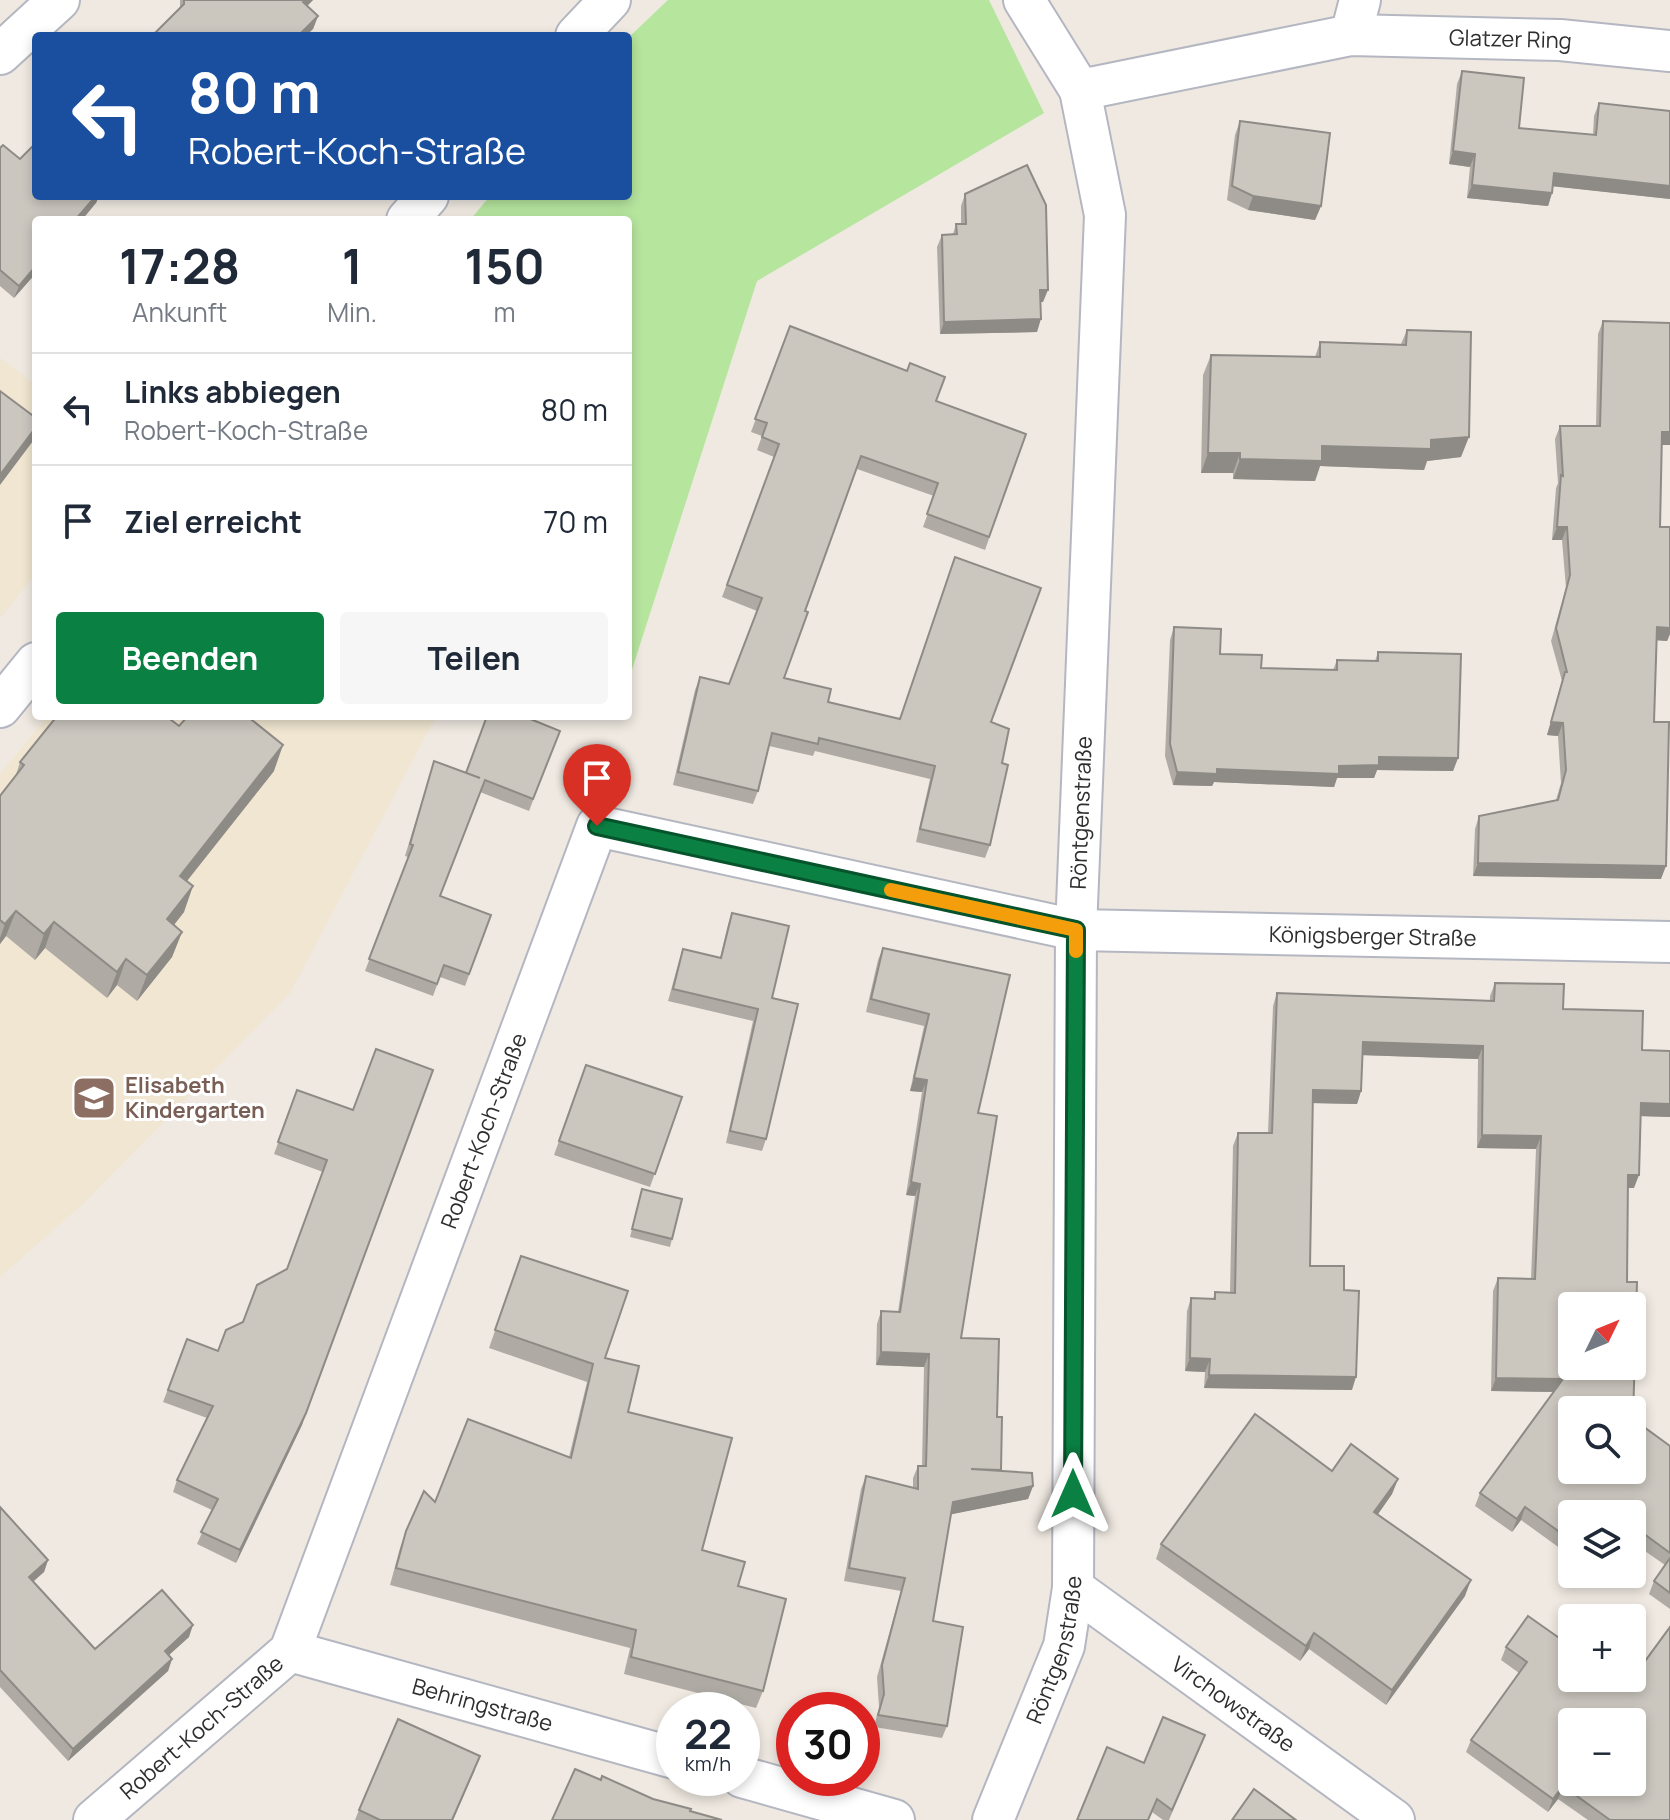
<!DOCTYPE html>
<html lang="de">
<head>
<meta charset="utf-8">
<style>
	:root { --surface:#fff; --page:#f6f6f7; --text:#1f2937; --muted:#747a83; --line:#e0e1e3; --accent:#0b8043 }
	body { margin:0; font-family:Manrope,sans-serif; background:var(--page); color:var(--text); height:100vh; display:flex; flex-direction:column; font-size:30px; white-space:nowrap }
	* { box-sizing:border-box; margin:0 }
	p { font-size:26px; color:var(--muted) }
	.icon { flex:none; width:44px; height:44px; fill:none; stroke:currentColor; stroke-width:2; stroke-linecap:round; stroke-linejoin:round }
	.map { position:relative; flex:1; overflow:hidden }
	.panel { position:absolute; left:32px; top:216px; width:600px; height:504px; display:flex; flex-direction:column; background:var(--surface); border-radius:8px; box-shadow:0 4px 12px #0003 }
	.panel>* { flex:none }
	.hud { position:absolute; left:32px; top:32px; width:600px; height:168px; border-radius:8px; box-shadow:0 4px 12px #0003; background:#1a4fa0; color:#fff; overflow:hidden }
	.needle { width:52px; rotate:47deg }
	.buttons { position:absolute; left:1558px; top:1292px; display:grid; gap:16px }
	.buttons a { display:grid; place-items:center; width:88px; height:88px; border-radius:8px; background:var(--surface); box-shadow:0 4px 12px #0003; font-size:40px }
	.speed { position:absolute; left:656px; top:1692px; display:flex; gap:16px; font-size:40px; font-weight:700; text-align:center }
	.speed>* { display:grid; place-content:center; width:104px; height:104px; border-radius:50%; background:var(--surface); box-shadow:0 4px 12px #0003; line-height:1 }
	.speed small { font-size:20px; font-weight:400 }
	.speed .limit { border:12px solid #d22; background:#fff; color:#111 }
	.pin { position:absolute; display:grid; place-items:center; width:68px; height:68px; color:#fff; margin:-82px -34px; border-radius:50% 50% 50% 0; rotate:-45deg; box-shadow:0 0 8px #0007 }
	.pin .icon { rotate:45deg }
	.me { position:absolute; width:88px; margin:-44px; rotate:0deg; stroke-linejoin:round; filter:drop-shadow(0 0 6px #0008) }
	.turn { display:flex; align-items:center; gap:28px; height:168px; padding:0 24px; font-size:36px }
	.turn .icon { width:104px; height:104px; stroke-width:2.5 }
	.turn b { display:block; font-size:56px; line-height:68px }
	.eta { display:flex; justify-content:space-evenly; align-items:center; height:136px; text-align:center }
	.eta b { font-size:48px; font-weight:700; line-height:56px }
	.primary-button { display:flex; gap:16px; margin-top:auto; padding:16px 24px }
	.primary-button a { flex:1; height:92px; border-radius:8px; background:var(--accent); color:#fff; font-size:32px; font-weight:700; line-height:92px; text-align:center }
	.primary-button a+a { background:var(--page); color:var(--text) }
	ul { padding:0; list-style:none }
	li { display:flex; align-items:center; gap:24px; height:112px; padding:0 24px; border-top:2px solid var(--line) }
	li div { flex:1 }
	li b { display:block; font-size:30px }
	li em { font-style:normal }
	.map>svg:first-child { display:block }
	.education { fill:#f0e6d1 }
	.green { fill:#b6e59e }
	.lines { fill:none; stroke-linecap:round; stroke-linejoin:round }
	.minor-casing { stroke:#b4b7c1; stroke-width:44 }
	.minor { stroke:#fff; stroke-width:40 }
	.wall { fill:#afaba4 }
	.shaded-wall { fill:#8e8b86 }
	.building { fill:#cbc7bf; stroke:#8e8b86; stroke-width:2; fill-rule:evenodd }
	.route-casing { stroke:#07532c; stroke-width:20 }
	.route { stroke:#0b8043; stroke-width:14 }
	.slow { stroke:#f59e0b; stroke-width:14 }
	.labels { text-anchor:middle; stroke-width:6; stroke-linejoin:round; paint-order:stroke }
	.street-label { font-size:22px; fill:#2e2e2e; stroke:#fff }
	.education-label { font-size:22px; font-weight:bold; fill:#785e54; stroke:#fff; text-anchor:start }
</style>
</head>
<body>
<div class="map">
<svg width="1670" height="1820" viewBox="0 0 1670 1820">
	<rect width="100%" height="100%" fill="#efe9e1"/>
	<g class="education">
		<polygon points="0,358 36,385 36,574 0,618"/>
		<polygon points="48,716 436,716 290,993 84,1203 0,1277 0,774"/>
	</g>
	<polygon class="green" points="668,0 989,0 1044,113 757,281 628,682 628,220 470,220 490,196 628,196 628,38"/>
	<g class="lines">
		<g class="minor-casing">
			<g id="minor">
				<polyline points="1351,35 1360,0"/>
				<polyline points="576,36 610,0"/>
				<polyline points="0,54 59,0"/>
				<path id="s1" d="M 1080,90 L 1351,35 L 1560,40 L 1670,51"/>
				<polyline points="407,220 428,196"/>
				<polyline points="0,707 36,663"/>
				<path id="s2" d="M 1073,1588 L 1394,1820"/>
				<path id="s3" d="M 290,1651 L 674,1758"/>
				<polyline points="742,1777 894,1820"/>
				<path id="s4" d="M 94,1820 L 290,1651 L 597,826 L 1076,930 L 1670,942"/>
				<path id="s5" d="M 993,1820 L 1064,1646 L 1073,1588 L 1076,930 L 1105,215 L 1080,90 L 1024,0"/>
			</g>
		</g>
		<use href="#minor" class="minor"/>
	</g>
	<g class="wall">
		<polygon points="180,0 313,0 307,6 318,16 313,29 180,8"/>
		<polygon points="1462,71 1519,128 1593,135 1594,116 1599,103 1670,199 1553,186 1552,193 1548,206 1467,198 1470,167 1449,164 1457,84"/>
		<polygon points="1240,121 1321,206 1315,220 1248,210 1227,200 1235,135"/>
		<polygon points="0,148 36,196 99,196 96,203 36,220 36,273 14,298 0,286"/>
		<polygon points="965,194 1043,302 1040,302 1037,332 940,334 937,247 942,235 953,234 956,224 961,224 961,206"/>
		<polygon points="1603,321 1662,445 1660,527 1670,527 1670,634 1667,641 1657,640 1654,722 1661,879 1473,876 1475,829 1479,816 1556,800 1561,783 1558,736 1547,735 1562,681 1551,641 1566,588 1562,540 1552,540 1556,488 1558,483 1555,439 1560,426 1596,426 1598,334"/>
		<polygon points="790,326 936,401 1026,434 985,550 923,527 934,496 857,469 805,611 784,678 828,702 900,719 991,722 1002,763 990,845 985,858 916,842 930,779 815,751 813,756 769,746 758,791 753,804 673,785 695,690 700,677 729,684 757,611 722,597 774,457 757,450 762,436 751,432"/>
		<polygon points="1407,330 1461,457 1427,461 1424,470 1320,466 1315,481 1233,479 1233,473 1201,473 1203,375 1211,355 1315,357 1320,342 1401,344"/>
		<polygon points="1174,627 1220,654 1261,668 1333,670 1337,660 1375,661 1378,652 1458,758 1453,771 1377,770 1374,778 1337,778 1334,787 1214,782 1212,786 1173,785 1165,756 1170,640"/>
		<polygon points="179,726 274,771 187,881 184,912 174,925 182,932 172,957 137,1001 117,985 107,998 45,948 35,960 6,936 0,944 0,796 15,778 20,762"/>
		<polygon points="560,731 529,811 480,792 440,896 491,915 465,986 440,977 433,996 365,971 408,857 405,856 434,761 466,773"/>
		<polygon points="732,913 772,998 766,1139 762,1151 726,1143 753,1021 668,1001 679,961 683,949 720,958 728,925"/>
		<polygon points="883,948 1010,975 978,1113 961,1338 997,1417 1000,1471 1033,1486 1028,1499 951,1514 933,1621 947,1726 942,1738 874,1727 879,1707 877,1677 901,1591 844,1581 861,1489 866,1476 913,1488 913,1478 918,1466 922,1466 924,1367 876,1365 877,1324 881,1311 898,1312 915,1196 906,1195 922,1092 910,1091 924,1026 866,1012 878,960"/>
		<polygon points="1495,983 1563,1009 1642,1050 1670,1117 1641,1116 1634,1188 1628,1188 1627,1282 1633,1419 1670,1446 1670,1609 1649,1594 1654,1581 1665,1565 1632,1542 1632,1514 1572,1514 1572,1557 1521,1520 1512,1532 1475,1506 1480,1493 1554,1392 1491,1391 1493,1291 1498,1278 1531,1279 1536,1149 1477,1148 1478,1059 1362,1055 1361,1091 1357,1104 1313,1103 1310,1266 1344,1290 1352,1390 1204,1388 1205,1372 1185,1371 1187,1311 1191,1298 1213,1299 1215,1292 1230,1293 1233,1146 1238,1133 1268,1133 1273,1006 1277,993 1490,1001 1490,996"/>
		<polygon points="586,1065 682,1097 650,1187 554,1155"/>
		<polygon points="297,1090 353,1110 302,1425 236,1563 197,1544 212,1510 173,1492 177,1480 207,1418 163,1402 187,1339 218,1351 287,1269 323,1172 274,1154"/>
		<polygon points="642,1189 672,1239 670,1247 630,1237"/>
		<polygon points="521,1256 605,1358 628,1412 702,1550 738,1586 763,1691 756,1708 624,1674 630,1648 390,1585 400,1548 406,1531 435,1502 569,1457 587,1382 489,1348"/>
		<polygon points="1332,1471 1398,1479 1392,1494 1378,1514 1465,1596 1386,1705 1309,1649 1300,1661 1156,1559 1161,1544"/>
		<polygon points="0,1507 48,1560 44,1572 33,1582 95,1649 189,1637 169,1655 172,1659 168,1671 68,1761 0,1687"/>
		<polygon points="1506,1647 1626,1687 1670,1820 1588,1820 1558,1799 1548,1812 1466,1752 1471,1740 1519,1673 1501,1660"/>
		<polygon points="1205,1735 1169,1820 1163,1820 1152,1812 1144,1763"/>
		<polygon points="475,1770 453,1820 355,1820 359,1810"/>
	</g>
	<g class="shaded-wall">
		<polygon points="305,0 313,0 299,14 303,2"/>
		<polygon points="318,16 313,29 306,36 298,36"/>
		<polygon points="1453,151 1475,154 1470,167 1449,164"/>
		<polygon points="1554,173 1670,186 1670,199 1550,186"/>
		<polygon points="1472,185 1552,193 1548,206 1467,198"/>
		<polygon points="96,196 99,196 96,203 82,220 75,220"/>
		<polygon points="1253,196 1321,206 1315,220 1248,210"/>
		<polygon points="36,266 36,273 14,298 19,286"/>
		<polygon points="1040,290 1048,290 1043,302 1035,302"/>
		<polygon points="1041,319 1037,332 940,334 944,322"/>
		<polygon points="36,427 36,434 33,441 0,485 0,475"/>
		<polygon points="1662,432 1670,432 1670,445 1657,445"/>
		<polygon points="1469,437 1461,457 1427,461 1424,470 1320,466 1315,481 1233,479 1240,459 1322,446 1431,440"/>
		<polygon points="1208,453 1240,453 1233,473 1201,473"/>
		<polygon points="1557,527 1567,527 1562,540 1552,540"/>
		<polygon points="1657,627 1670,628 1670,634 1667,641 1652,640"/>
		<polygon points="1551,722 1563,723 1558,736 1547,735"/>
		<polygon points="283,745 274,771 171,901 180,876"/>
		<polygon points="1379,757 1458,758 1453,771 1377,770 1374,778 1337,778 1334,787 1214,782 1212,786 1173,785 1177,772 1217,769 1339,766"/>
		<polygon points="1478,863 1666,866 1661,879 1473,876"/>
		<polygon points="193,886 184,912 158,945 167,919"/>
		<polygon points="16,911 6,936 0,944 0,938 5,924"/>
		<polygon points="54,922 45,948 35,960 44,934"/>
		<polygon points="182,932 172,957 137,1001 147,975"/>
		<polygon points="126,959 117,985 107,998 117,972"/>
		<polygon points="1363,1042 1483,1046 1478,1059 1358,1055"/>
		<polygon points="433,1070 302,1425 236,1563 240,1550"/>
		<polygon points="914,1078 927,1080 922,1092 910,1091"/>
		<polygon points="1313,1090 1361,1091 1357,1104 1309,1103"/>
		<polygon points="1641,1103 1670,1104 1670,1117 1637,1116"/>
		<polygon points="1482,1135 1541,1136 1536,1149 1477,1148"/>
		<polygon points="1628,1175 1639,1175 1634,1188 1623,1188"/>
		<polygon points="911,1182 920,1184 915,1196 906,1195"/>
		<polygon points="881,1352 929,1354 924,1367 876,1365"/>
		<polygon points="1190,1358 1210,1359 1205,1372 1185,1371"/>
		<polygon points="1209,1375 1356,1377 1352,1390 1204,1388"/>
		<polygon points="1496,1378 1563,1379 1559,1392 1491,1391"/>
		<polygon points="1398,1479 1392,1494 1369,1527 1374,1512"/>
		<polygon points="1033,1486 1028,1499 948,1515 953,1502"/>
		<polygon points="1525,1507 1521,1520 1512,1532 1517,1519"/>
		<polygon points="48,1560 44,1572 24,1589 29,1577"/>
		<polygon points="1471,1580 1465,1596 1386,1705 1392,1690"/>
		<polygon points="193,1625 189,1637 160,1663 165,1651"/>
		<polygon points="1314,1633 1309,1649 1300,1661 1306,1646"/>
		<polygon points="172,1659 168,1671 68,1761 73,1749"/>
		<polygon points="1205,1735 1200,1748 1168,1820 1172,1810"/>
		<polygon points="480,1756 453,1820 452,1820"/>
		<polygon points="1563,1786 1558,1799 1548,1812 1553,1799"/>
	</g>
	<g class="building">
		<polygon points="184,0 305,0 303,2 318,16 298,36 152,36 184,4"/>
		<polygon points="1462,71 1524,78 1519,128 1596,135 1599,103 1670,111 1670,186 1554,173 1552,193 1472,185 1475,154 1453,151"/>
		<polygon points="1240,121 1330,133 1321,206 1253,196 1232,186"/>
		<polygon points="36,143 36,196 96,196 75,220 36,220 36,266 19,286 0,270 0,148 3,145 20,159"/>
		<polygon points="1027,165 1046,205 1048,290 1040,290 1041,319 944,322 942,235 957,234 956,224 966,224 965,194"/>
		<polygon points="1603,321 1670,323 1670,432 1662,432 1660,527 1670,527 1670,628 1657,627 1654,722 1669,722 1666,866 1478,863 1479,816 1558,800 1566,770 1563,723 1551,722 1565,672 1567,672 1556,628 1570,575 1567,527 1557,527 1561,475 1563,476 1560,426 1600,426"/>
		<polygon points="790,326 907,371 910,363 945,377 936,401 1026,434 989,537 927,514 938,483 861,456 805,611 808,612 784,678 831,689 828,702 900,719 955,557 1041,588 991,722 1009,729 1002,763 1008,765 990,845 920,829 935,766 819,738 818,744 772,733 758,791 678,772 700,677 729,684 762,598 727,585 779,444 762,437 767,423 755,419"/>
		<polygon points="1407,330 1471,332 1469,437 1431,440 1431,449 1322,446 1322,461 1240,459 1240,453 1208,453 1211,355 1320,357 1320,342 1406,345"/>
		<polygon points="0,391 36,418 36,427 0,475"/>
		<polygon points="1174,627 1221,629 1220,654 1262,655 1261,668 1337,670 1337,660 1378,661 1378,652 1461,654 1458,758 1379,757 1379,765 1339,766 1339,774 1217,769 1217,774 1177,772 1170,744"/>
		<polygon points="57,716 166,716 179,726 188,716 247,716 283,745 180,876 193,886 167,919 182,932 147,975 126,959 117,972 54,922 44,934 16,911 5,924 0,920 0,796 24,765 20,762"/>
		<polygon points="487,716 523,716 560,731 533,799 485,780 440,896 491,915 469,974 444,965 437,984 369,959 413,845 410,844 434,761 480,778 466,773"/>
		<polygon points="732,913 789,926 772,998 798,1004 766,1139 730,1131 758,1009 673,989 683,949 721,958"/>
		<polygon points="883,948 1010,975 978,1113 997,1116 961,1338 999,1339 997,1417 1002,1417 1001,1470 971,1469 1032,1473 1033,1486 953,1502 933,1621 963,1627 947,1726 878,1715 884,1694 882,1665 905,1578 849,1568 866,1476 918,1489 918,1466 926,1466 929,1354 881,1352 881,1311 900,1312 920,1184 911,1182 927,1080 914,1078 929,1014 871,999"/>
		<path d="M 1495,983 L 1564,984 L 1563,1009 L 1643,1011 L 1642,1050 L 1670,1051 L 1670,1104 L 1641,1103 L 1639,1175 L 1628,1175 L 1627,1282 L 1637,1282 L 1633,1419 L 1670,1446 L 1670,1553 L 1632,1525 L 1632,1514 L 1617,1514 L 1606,1506 L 1600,1514 L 1572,1514 L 1572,1541 L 1525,1507 L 1517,1519 L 1480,1493 L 1563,1379 L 1496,1378 L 1498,1278 L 1535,1279 L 1541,1136 L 1482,1135 L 1483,1046 L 1363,1042 L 1361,1091 L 1313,1090 L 1310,1266 L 1344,1266 L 1344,1290 L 1359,1291 L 1356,1377 L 1209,1375 L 1210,1359 L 1190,1358 L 1191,1298 L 1215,1299 L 1215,1292 L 1235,1293 L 1238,1133 L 1272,1133 L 1277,993 L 1494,1001 ZM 1572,1306 L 1632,1306 L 1632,1366 L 1572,1366 ZM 1572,1410 L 1632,1410 L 1632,1470 L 1572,1470 Z"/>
		<polygon points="376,1049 433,1070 306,1413 240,1550 201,1532 218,1499 177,1480 213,1406 168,1390 187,1339 218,1351 226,1330 243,1322 257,1285 287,1269 327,1160 278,1142 297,1090 353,1110"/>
		<polygon points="586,1065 682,1097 655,1174 559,1141"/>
		<polygon points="642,1189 682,1199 672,1239 632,1229"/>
		<polygon points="521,1256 628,1291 605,1358 639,1366 628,1412 732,1438 702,1550 745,1562 738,1586 786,1599 763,1691 631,1657 636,1630 396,1568 406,1531 424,1491 435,1502 468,1419 571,1458 593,1364 495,1330"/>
		<polygon points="1255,1414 1332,1471 1351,1444 1398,1479 1374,1512 1471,1580 1392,1690 1314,1633 1306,1646 1161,1544"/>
		<polygon points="0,1507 48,1560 29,1577 95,1649 162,1590 193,1625 165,1651 172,1659 73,1749 0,1670"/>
		<polygon points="1670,1558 1670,1593 1654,1581"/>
		<path d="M 1528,1616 L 1572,1647 L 1572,1678 L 1614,1678 L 1626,1687 L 1670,1627 L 1670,1820 L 1610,1820 L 1563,1786 L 1553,1799 L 1471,1740 L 1527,1662 L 1506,1647 ZM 1572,1722 L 1632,1722 L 1632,1782 L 1572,1782 Z"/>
		<polygon points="1163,1717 1205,1735 1172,1810 1157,1799 1148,1820 1077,1820 1107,1747 1144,1763"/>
		<polygon points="398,1719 480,1756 452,1820 380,1820 359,1810"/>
		<polygon points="575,1769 601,1780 602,1776 653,1799 691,1809 690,1811 722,1820 552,1820"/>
		<polygon points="1254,1789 1296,1820 1232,1820"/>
	</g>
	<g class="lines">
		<g class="route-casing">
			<polyline id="route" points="597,826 1076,930 1073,1494"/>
		</g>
		<use href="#route" class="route"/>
		<polyline class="slow" points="891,890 1076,930 1076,951"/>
	</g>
	<defs>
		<g id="school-square" transform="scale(2.3)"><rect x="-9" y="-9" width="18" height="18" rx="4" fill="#8d6e63" stroke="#fff"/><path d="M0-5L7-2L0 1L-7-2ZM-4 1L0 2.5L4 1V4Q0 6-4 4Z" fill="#fff"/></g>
	</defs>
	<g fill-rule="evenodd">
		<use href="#school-square" x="94" y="1098"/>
	</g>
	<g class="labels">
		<g class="street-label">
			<text dy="8" stroke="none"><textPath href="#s1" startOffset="436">Glatzer Ring</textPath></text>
			<text dy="8" stroke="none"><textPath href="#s5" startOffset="1022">Röntgenstraße</textPath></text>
			<text dy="8" stroke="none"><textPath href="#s4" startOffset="1926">Königsberger Straße</textPath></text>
			<text dy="8" stroke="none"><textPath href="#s4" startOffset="814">Robert-Koch-Straße</textPath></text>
			<text dy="8" stroke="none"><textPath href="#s5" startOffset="182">Röntgenstraße</textPath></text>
			<text dy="8" stroke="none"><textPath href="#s2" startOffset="198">Virchowstraße</textPath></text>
			<text dy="8" stroke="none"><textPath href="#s3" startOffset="200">Behringstraße</textPath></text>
			<text dy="8" stroke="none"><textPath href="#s4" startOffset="142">Robert-Koch-Straße</textPath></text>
		</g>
		<g class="education-label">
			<text x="125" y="1093">Elisabeth<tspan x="125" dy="25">Kindergarten</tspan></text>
		</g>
	</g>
</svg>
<div class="buttons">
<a><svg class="needle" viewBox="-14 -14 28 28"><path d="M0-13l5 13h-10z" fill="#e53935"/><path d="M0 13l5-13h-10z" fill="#747a83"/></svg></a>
<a><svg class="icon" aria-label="search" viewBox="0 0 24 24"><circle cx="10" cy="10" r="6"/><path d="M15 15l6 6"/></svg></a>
<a><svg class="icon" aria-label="layers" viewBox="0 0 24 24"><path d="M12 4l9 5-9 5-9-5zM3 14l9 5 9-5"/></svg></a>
<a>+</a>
<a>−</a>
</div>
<div class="speed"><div>22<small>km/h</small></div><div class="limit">30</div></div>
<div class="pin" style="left:597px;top:826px;background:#d93025"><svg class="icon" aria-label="arrive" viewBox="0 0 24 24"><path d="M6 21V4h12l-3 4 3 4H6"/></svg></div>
<svg class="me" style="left:1073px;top:1494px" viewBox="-20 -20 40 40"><path d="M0-17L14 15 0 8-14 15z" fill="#0b8043" stroke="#fff" stroke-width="4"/></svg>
<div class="hud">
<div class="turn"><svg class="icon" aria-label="left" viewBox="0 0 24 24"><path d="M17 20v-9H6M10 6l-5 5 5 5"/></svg><div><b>80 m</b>Robert-Koch-Straße</div></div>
</div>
<section class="panel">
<div class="eta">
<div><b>17:28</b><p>Ankunft</p></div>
<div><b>1</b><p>Min.</p></div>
<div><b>150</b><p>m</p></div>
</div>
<ul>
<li><svg class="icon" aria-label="left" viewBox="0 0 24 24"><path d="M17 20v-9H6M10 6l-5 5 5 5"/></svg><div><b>Links abbiegen</b><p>Robert-Koch-Straße</p></div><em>80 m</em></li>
<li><svg class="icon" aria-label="arrive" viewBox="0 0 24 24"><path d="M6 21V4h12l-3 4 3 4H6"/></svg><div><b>Ziel erreicht</b></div><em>70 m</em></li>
</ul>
<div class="primary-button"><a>Beenden</a><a>Teilen</a></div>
</section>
</div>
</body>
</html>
